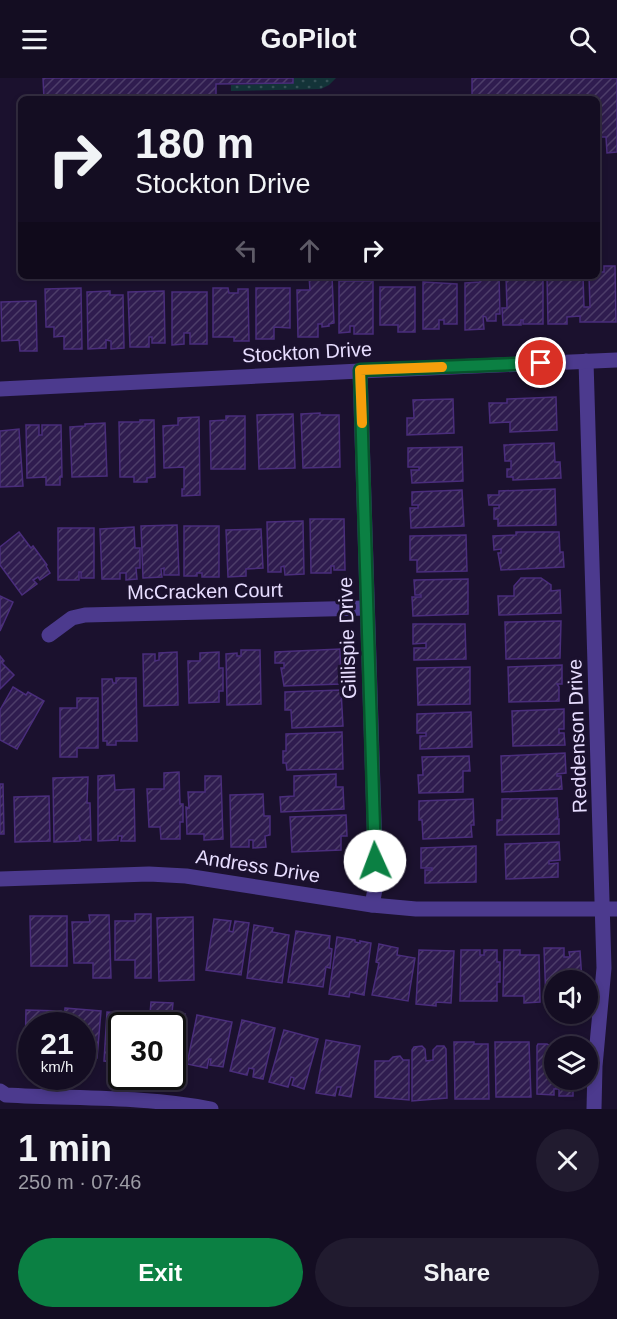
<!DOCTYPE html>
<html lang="en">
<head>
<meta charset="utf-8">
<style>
	:root { --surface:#140d22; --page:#211b2f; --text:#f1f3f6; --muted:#9d9ca5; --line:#332d40; --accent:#0b8043 }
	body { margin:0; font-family:Helvetica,sans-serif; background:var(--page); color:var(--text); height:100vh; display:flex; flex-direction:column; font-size:22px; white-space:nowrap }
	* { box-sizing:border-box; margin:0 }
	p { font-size:20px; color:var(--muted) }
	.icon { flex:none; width:33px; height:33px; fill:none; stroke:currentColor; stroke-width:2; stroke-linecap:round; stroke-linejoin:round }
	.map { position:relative; height:1031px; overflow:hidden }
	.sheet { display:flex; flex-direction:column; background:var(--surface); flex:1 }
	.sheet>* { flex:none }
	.banner { position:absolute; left:18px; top:18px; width:582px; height:183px; border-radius:9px; box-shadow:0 3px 9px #0003,0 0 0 2px var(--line); background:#140d22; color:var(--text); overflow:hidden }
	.buttons { position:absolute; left:544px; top:892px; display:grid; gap:12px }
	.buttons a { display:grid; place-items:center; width:54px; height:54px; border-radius:50%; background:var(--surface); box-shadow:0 3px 9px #0003,0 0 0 2px var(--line); font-size:30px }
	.speed { position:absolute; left:18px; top:934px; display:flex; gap:12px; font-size:30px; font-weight:700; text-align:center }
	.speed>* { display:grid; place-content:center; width:78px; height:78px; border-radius:50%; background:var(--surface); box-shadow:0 3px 9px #0003,0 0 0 2px var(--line); line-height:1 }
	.speed small { font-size:15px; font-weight:400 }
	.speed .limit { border:3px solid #111; border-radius:9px; background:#fff; color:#111 }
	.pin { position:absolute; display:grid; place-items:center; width:51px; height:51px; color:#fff; margin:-26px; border:3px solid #fff; border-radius:50%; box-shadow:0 2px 6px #0007 }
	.me { position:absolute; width:66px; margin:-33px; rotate:358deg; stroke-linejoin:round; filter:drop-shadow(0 0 4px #0008) }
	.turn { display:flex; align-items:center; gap:21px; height:126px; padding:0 18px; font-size:27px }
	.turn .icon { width:78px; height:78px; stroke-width:2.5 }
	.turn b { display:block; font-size:42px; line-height:51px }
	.lanes { display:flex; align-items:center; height:57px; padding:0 18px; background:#0003; justify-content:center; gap:30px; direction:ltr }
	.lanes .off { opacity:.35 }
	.round { display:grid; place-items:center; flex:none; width:63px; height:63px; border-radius:32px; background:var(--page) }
	.head { display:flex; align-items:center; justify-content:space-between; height:102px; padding:0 18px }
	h1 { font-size:36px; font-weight:600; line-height:45px }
	.primary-button { display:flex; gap:12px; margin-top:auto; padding:12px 18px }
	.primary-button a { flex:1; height:69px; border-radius:36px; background:var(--accent); color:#fff; font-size:24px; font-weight:600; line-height:69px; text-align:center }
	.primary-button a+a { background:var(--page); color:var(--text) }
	header { display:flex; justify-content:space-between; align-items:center; height:78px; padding:0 18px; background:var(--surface); font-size:27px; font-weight:600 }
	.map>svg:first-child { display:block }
	.grass { fill:url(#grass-dots) }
	.building { fill:url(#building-hatch); stroke:#4a2d7c; stroke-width:1.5 }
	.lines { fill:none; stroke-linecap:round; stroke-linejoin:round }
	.minor { stroke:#4c3a8e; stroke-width:15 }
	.route-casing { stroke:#07532c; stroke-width:15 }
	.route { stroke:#0b8043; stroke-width:10 }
	.slow { stroke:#f59e0b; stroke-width:10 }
	.labels { text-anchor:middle; stroke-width:6; stroke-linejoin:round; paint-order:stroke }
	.street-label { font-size:20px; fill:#e7ddff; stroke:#1b112e }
</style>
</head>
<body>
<header><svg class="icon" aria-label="menu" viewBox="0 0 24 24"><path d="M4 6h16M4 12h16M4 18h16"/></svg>GoPilot<svg class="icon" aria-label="search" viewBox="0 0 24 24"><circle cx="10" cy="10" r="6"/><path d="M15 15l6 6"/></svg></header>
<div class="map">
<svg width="617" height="1031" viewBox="0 0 617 1031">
	<defs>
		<pattern id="grass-dots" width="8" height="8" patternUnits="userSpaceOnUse" patternTransform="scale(1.5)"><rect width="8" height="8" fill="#133338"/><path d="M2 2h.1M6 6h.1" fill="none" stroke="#355056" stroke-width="1.8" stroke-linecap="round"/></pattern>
		<pattern id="building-hatch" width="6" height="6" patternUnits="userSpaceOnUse" patternTransform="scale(1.5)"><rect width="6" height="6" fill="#2f1c4f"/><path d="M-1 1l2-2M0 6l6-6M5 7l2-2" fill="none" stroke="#4d3d69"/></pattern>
	</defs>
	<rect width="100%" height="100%" fill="#1b112e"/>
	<polygon class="grass" points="293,0 336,0 329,7 321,11 231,13 231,7 292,5"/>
	<g class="building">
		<polygon points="43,0 293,0 293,5 216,6 216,21 44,21"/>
		<polygon points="472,0 617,0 617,74 607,75 606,59 597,59 597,21 472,21"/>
		<polygon points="604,188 615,188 616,244 580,244 580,238 567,239 567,246 548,246 547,198 583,198 584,229 590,229 589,198 597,198 597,194 604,194"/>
		<polygon points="309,198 332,198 334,245 329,246 329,248 322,249 322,246 318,246 318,259 298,259 297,212 310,212"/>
		<polygon points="480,198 499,198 500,236 496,236 496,243 487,243 486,239 483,238 484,251 465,252 465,205 480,204"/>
		<polygon points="506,198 543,198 543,246 523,246 523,242 521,242 521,247 503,247 502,230 507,230"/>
		<polygon points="339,203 373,203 373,256 354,256 354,248 350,248 350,254 339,255"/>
		<polygon points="423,204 457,206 457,246 444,246 444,242 439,242 439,251 423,251"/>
		<polygon points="380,209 415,209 415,254 398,254 398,247 380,247"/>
		<polygon points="81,210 82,271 64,271 64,258 54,259 54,249 46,249 45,211"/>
		<polygon points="213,210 228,210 229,215 238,215 238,211 248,211 249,263 234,263 234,259 213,259"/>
		<polygon points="256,210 290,210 290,250 274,249 274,261 256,261"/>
		<polygon points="110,213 110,217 123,217 124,270 111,271 111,263 106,262 106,270 88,271 87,214"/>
		<polygon points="164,213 165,265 152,265 152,259 149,259 149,269 130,269 128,214"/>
		<polygon points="172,214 207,214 207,266 190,266 190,255 184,255 184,266 172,267"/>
		<polygon points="36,223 37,273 20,273 19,262 2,263 1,224"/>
		<polygon points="556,319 557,352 510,354 510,344 490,345 489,325 507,325 507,321"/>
		<polygon points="453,321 454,355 407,357 407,340 414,340 413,322"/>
		<polygon points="320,335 320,337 339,337 340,389 303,390 301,336"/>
		<polygon points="293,336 295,390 259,391 257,337"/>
		<polygon points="226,338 245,338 245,391 211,391 210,343 226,342"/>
		<polygon points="199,339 200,417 182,418 182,411 184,411 184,389 164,390 163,348 178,347 178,340"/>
		<polygon points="140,342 154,342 155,399 147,400 147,404 134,404 134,399 120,399 119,344 140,344"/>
		<polygon points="105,345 107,398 72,399 70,349 85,348 85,346"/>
		<polygon points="26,347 39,347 39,357 42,357 42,347 61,347 62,399 60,399 60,407 46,407 46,399 27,400"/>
		<polygon points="19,351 23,408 0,409 0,353"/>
		<polygon points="554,365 555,384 560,384 561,400 513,402 513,399 507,399 507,391 511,391 511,383 505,383 504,367"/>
		<polygon points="462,369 463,403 412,405 411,392 419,392 419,389 408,389 408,370"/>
		<polygon points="555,411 556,447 498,448 498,441 494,441 494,430 499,430 499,427 489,427 488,417 499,417 499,413"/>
		<polygon points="462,412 464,448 411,450 410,430 418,430 418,427 412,427 412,414"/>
		<polygon points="310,441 344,441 345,492 334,492 334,488 331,488 331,495 311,495"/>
		<polygon points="303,443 304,496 285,497 284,488 281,489 281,494 268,494 267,444"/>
		<polygon points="177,447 179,497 164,497 164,490 161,491 162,499 143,500 141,448"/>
		<polygon points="184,448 219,448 219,499 202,499 202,495 197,495 197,498 184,498"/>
		<polygon points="134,449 135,470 140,470 140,490 136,490 137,501 126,502 126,495 120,495 120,501 102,501 100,451"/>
		<polygon points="58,450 94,450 94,500 81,500 81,494 79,494 79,502 58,502"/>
		<polygon points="261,451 263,490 246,491 246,498 228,499 226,452"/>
		<polygon points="19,454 31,470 33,468 47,487 46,488 50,495 40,502 38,499 33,502 37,506 22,517 0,487 0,469"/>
		<polygon points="516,454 559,454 560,474 563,474 564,489 501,492 498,475 501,475 501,471 494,472 493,458 516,457"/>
		<polygon points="466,457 467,493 417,494 417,482 410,482 410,458"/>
		<polygon points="521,500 541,500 551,507 551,513 560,512 561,535 499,537 498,518 514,518 514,508"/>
		<polygon points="468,501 468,536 413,538 412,519 421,519 421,517 415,517 414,502"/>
		<polygon points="0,518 13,524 0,553"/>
		<polygon points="561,543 560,580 506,581 505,544"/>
		<polygon points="413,546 465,546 466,581 414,582 414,570 426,570 426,565 413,566"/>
		<polygon points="340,571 341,606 284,608 281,590 284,590 284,585 275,585 275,574"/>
		<polygon points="241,572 260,572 261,626 227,627 226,576 237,575 237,578 241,578"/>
		<polygon points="177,574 178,627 144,628 143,576 155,576 155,583 159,582 159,575"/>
		<polygon points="219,574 219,590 223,590 223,613 219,613 219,624 189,625 188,583 200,583 200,575"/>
		<polygon points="0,578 4,583 2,585 14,597 0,611"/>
		<polygon points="562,587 562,606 557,606 559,609 559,623 509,624 508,589"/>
		<polygon points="470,589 470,626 418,627 417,590"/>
		<polygon points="116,600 136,600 137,663 116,663 116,667 107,667 107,663 103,663 102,601 112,601 113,605 116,605"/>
		<polygon points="13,609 26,617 28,614 44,623 17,671 0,662 0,632"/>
		<polygon points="341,612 343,648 292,650 291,632 285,632 285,614"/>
		<polygon points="77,620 98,620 98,670 77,670 77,679 60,679 60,630 77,630"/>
		<polygon points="564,631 564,651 559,651 559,655 564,655 565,667 513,668 512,633"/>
		<polygon points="471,634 472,669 420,671 420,658 426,658 426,655 417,655 417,636"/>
		<polygon points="342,654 343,691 287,692 286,685 283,685 283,673 286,673 286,656"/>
		<polygon points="565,675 566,695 557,696 557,698 561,698 562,711 502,714 501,678"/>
		<polygon points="469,678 470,693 463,693 463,714 419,715 418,697 423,697 422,679"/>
		<polygon points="179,694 180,726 183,726 183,744 180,744 180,761 161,761 160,749 149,749 147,711 164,711 164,695"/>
		<polygon points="336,696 336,709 343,709 344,731 281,734 280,719 294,718 294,698"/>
		<polygon points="114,697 115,712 134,711 135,763 121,763 122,758 118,758 118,762 98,763 98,698"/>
		<polygon points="205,698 221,698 223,761 204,762 204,756 187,756 186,729 189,730 188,714 205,714"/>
		<polygon points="88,699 87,725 90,725 91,762 81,762 79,757 80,763 54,764 53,700"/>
		<polygon points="0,706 3,706 4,756 0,756"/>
		<polygon points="263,716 264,738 270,738 270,757 265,758 266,769 253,770 253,762 249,762 249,769 231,769 230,717"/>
		<polygon points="49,718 50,763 15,764 14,719"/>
		<polygon points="557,720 558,739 556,741 559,741 559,756 497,757 497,742 502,742 502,721"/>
		<polygon points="473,721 474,747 471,747 472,759 423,761 422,742 419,742 419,723"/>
		<polygon points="346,737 347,758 341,758 341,772 292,774 290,739"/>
		<polygon points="559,764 560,782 549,783 549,786 558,785 558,799 506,801 505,766"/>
		<polygon points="476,768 476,804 425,805 425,792 432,792 432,790 421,790 421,770"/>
		<polygon points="135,836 151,836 151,900 135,900 135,882 115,882 115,843 135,843"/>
		<polygon points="89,837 109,837 111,900 93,900 93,885 74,885 72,844 90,844"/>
		<polygon points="30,838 67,838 67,888 31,888"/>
		<polygon points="193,839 194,902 159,903 157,840"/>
		<polygon points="214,841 231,843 229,853 233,854 235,843 249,845 241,897 206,892"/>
		<polygon points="254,847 273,850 272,854 289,857 282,905 247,900"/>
		<polygon points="296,853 330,858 329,870 332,871 330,890 326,889 323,909 288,904"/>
		<polygon points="337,859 355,862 355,864 360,865 360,863 371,865 364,917 350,914 349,919 329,916"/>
		<polygon points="379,866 398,870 397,877 415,880 408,923 372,917 379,885 376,884"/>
		<polygon points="544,870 564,870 564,879 570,879 569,874 580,873 582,903 555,903 555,923 546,923"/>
		<polygon points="419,872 454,873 451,925 436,924 436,928 416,926"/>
		<polygon points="461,872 480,872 480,877 484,877 484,872 497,872 497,884 500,884 500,904 497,904 497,923 460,923"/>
		<polygon points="504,872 520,872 520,877 539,877 540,924 524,925 524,918 503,918"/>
		<polygon points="151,924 173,925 172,935 185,936 182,985 172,984 172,948 149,948"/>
		<polygon points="65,930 101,933 97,980 84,979 82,948 64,948"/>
		<polygon points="26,932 61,933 61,948 32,948 32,977 25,977"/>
		<polygon points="107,934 143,937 142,948 122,948 122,985 104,983"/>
		<polygon points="197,937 232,944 223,989 210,987 211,981 209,981 207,990 187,986"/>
		<polygon points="242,942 275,950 263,1001 253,999 254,991 249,990 247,997 230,993"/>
		<polygon points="284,952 318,961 304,1011 292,1007 294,1000 291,999 288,1009 269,1004"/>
		<polygon points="326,962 360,968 351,1019 339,1017 341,1009 337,1009 335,1018 316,1015"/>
		<polygon points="454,964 474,964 474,966 488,966 489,1021 455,1021"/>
		<polygon points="495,964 529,964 531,1019 496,1019"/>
		<polygon points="538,966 547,966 550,968 550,979 555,979 555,1002 573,1002 573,1018 559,1018 559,1011 554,1011 554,1017 537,1016 537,968"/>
		<polygon points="422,968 425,971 426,983 433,982 433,972 437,968 444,968 446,971 447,1020 412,1023 412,972 414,969"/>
		<polygon points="400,978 403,982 409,982 409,1022 375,1019 375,983 389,983 393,979"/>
	</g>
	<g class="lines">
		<g class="minor">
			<polyline points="586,283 604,890 595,988 594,1031"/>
			<polyline points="360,293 376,806 372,827"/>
			<polyline points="0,311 360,293 617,282"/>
			<polyline points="49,557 72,540 85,537 367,530"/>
			<polyline points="0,801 149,796 186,798 372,827 416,831 617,831"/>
			<path d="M 0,1013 L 6,1017 C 75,1021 144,1018 211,1031"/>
		</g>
	</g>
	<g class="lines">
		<g class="route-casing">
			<polyline id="route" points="375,783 360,292 541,285"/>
		</g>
		<use href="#route" class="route"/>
		<polyline class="slow" points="362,345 360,292 442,289"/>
	</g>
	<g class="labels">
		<g class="street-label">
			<text transform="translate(307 274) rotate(-3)" y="7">Stockton Drive</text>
			<text transform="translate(205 513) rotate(-1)" y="7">McCracken Court</text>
			<text transform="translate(347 560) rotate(-92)" y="7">Gillispie Drive</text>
			<text transform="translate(577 658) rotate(-92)" y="7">Reddenson Drive</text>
			<text transform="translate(258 788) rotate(9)" y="7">Andress Drive</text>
		</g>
	</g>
</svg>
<div class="buttons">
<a><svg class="icon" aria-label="sound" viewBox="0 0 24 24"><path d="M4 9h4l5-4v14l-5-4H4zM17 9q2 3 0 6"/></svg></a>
<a><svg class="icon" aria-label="layers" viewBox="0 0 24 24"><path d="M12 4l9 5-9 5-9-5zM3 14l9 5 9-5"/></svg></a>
</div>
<div class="speed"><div>21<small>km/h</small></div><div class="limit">30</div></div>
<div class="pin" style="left:541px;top:285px;background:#d93025"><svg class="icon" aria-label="arrive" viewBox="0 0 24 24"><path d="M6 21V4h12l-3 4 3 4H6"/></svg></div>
<svg class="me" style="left:375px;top:783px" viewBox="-20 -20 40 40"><circle r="19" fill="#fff"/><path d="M0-13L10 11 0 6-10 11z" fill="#0b8043"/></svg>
<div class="banner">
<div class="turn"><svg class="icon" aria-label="right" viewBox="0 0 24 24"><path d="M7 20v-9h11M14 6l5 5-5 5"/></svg><div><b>180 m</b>Stockton Drive</div></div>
<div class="lanes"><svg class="icon off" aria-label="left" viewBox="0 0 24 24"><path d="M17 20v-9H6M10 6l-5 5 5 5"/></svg><svg class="icon off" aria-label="ahead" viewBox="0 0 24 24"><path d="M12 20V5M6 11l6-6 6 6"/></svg><svg class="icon" aria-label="right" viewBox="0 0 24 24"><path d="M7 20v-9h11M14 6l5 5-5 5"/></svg></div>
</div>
</div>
<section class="sheet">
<div class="head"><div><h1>1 min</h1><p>250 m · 07:46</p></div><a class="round"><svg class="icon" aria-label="close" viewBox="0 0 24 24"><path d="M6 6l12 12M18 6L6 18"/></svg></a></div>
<div class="primary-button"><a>Exit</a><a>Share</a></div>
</section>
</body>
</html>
